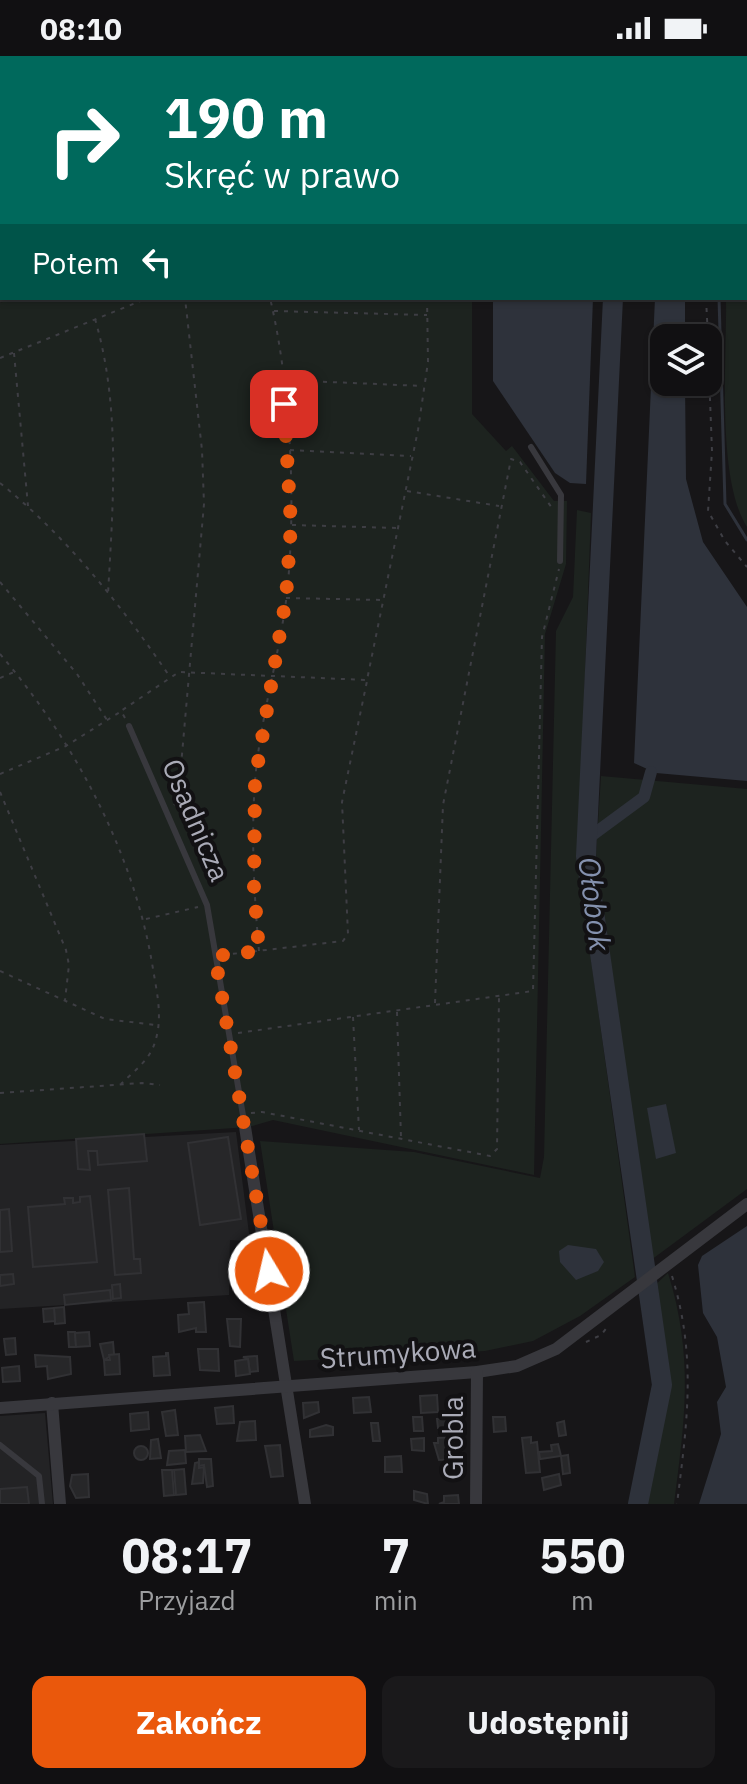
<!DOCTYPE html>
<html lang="pl">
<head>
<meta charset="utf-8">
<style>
	:root { --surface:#111012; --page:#1a191b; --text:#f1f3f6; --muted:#9c9d9f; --line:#303032; --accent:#ea580c }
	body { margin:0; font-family:"IBM Plex Sans",sans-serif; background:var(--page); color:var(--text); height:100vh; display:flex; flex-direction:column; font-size:30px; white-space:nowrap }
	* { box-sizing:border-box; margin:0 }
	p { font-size:26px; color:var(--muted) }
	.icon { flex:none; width:44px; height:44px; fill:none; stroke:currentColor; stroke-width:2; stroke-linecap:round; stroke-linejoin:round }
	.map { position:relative; height:1448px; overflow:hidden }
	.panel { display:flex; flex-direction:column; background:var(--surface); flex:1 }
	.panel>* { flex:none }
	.guide { position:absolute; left:0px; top:0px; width:748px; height:244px; box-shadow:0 2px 6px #0004,0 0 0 2px var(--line); background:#00695c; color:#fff; overflow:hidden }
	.buttons { position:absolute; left:650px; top:268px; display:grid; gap:16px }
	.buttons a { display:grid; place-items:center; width:72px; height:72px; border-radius:16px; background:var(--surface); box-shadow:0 2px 6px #0004,0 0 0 2px var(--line); font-size:40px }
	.pin { position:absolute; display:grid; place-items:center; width:68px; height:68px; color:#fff; margin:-34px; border-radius:16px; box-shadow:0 4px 12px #0006 }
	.me { position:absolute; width:88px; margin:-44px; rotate:351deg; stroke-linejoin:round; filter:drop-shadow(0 0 6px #0008) }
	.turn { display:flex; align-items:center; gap:28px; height:168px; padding:0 32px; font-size:36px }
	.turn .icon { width:104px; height:104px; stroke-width:2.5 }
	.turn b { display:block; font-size:56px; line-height:68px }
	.then { display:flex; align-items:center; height:76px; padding:0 32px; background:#0003; gap:16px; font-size:30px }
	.eta { display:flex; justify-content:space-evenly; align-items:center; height:136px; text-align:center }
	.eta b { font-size:48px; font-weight:700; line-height:56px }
	.primary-button { display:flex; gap:16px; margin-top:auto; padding:16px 32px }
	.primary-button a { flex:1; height:92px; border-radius:16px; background:var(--accent); color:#fff; font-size:32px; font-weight:700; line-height:92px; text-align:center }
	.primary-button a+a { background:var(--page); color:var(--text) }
	.status { display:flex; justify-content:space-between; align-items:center; height:56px; padding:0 40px; background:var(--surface); direction:ltr }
	.status svg { height:22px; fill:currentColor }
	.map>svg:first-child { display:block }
	.built { fill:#232325 }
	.green { fill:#1d231f }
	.water { fill:#2e323b }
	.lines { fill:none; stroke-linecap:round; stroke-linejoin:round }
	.stream { stroke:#2e323b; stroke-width:3 }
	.canal { stroke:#2e323b; stroke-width:12 }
	.river { stroke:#2e323b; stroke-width:20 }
	.building { fill:#272729; stroke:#313134; stroke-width:2 }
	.path { stroke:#3e3e44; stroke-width:2; stroke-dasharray:4 6; stroke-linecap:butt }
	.service { stroke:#38383d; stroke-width:6 }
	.minor { stroke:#38383d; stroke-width:12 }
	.rail { stroke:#4b4b52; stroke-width:3; stroke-dasharray:10 8; stroke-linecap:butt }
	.route { stroke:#ea580c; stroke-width:14; stroke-dasharray:0 25.2 }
	.labels { text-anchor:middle; stroke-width:8; stroke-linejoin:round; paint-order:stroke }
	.street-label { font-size:28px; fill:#aaabb7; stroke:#121113 }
	.water-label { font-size:30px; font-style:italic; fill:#8491ae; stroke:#121113 }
</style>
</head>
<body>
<div class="status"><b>08:10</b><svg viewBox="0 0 49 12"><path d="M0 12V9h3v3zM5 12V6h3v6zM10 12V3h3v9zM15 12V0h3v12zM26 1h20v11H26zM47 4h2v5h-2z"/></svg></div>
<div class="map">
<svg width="747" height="1448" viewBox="0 0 747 1448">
	<rect width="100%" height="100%" fill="#171618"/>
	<g class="built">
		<polygon points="0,0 553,0 2,2 2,242 13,242 0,247"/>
		<polygon points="236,1076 250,1185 230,1184 229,1239 0,1253 0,1089"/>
		<polygon points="45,1357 53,1448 0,1448 0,1360"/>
	</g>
	<g class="green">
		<path d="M 718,0 L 747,0 L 747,471 C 716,422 727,303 726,242 L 746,242 L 746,2 Z"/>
		<polygon points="13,242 472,242 472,358 506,395 512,390 554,445 567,445 566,508 545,578 534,1119 273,1064 249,1071 0,1088 0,247"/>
		<polygon points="577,454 591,457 578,808 635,1221 580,1260 533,1285 485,1295 294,1305 260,1085 414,1096 540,1122 544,1101 556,575 573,541"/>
		<polygon points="601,720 747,733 747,1133 651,1204 596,798"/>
		<path d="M 668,1217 C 694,1300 685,1364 674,1448 L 645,1448 L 667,1328 L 651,1233 Z"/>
	</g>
	<g class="water">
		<polygon points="493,242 593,242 586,428 570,427 555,417 493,325"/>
		<polygon points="655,242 685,242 685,282 664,282 664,326 685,326 686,423 703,486 747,551 747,725 656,717 634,707"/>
		<polygon points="666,1048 676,1097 656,1103 647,1052"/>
		<polygon points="747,1170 747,1448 699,1448 721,1378 717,1346 726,1331 717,1281 703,1257 698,1209 702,1200"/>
		<polygon points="568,1189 596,1193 604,1206 598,1215 576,1224 560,1206 559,1195"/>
	</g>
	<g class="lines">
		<g class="stream">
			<polyline points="715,0 715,2"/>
			<polyline points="260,2 264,0"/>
			<polyline points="0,120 2,120"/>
			<polyline points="719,242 725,448 747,484"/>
		</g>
		<polyline class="canal" points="587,783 644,741 651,716"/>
		<g class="river">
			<polyline points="621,0 622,2"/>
			<polyline points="613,242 586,800 662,1329 638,1448"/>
		</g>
	</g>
	<g class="building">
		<polygon points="0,0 25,2 2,2 2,36"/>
		<polygon points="144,1078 147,1105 98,1109 97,1095 88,1095 90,1114 78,1113 76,1083"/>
		<polygon points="228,1081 241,1163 200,1169 188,1087"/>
		<polygon points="129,1132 134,1203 140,1203 141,1217 115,1219 108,1134"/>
		<polygon points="90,1140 97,1206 33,1211 28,1151 65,1148 64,1142 73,1142 73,1147 80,1146 80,1141"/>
		<polygon points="9,1153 12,1195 0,1196 0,1154"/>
		<polygon points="13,1218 14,1228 0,1230 0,1219"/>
		<polygon points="120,1228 121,1242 113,1243 112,1229"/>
		<polygon points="110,1234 111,1244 65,1249 64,1239"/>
		<polygon points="204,1246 206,1276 196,1276 196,1272 179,1276 178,1259 189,1258 188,1247"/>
		<polygon points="64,1251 65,1267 55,1268 54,1252"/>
		<polygon points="54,1252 55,1265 44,1266 43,1253"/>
		<polygon points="227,1263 241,1263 240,1291 230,1290"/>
		<polygon points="68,1276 75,1276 76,1291 69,1291"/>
		<polygon points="89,1276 90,1290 76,1291 75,1277"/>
		<polygon points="15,1282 16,1298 6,1299 4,1283"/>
		<polygon points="113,1286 114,1298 104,1304 100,1288"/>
		<polygon points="198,1293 218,1293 219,1315 200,1314"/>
		<polygon points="166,1297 168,1297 170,1319 154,1320 153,1301 166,1300"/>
		<polygon points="119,1298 120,1318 105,1319 104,1304 110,1304 109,1299"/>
		<polygon points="35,1299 70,1301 71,1318 48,1323 47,1310 36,1311"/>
		<polygon points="257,1300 258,1315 250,1316 248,1303 243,1301"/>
		<polygon points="248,1303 250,1318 236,1320 235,1305"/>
		<polygon points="19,1310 20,1325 3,1326 2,1312"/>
		<polygon points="437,1339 438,1356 421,1357 420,1340"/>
		<polygon points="369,1341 371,1356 354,1357 353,1342"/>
		<polygon points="318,1346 319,1356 304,1362 303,1347"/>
		<polygon points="233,1350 234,1367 217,1368 215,1352"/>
		<polygon points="175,1354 178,1379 166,1380 162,1356"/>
		<polygon points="148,1356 149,1373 131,1375 130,1358"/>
		<polygon points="413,1361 422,1361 423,1375 414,1375"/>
		<polygon points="493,1361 505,1361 506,1375 494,1376"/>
		<polygon points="452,1362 453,1371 438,1372 437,1363"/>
		<polygon points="255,1365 256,1384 237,1385 240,1366"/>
		<polygon points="564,1365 566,1379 559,1380 557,1367"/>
		<polygon points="371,1367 378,1367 380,1385 373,1385"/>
		<polygon points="326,1369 333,1371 333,1379 310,1381 310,1374"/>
		<polygon points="200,1379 206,1395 186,1396 185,1380"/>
		<polygon points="453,1381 455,1403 439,1404 434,1387 438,1387 438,1382"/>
		<polygon points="531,1381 531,1387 537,1386 540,1416 526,1417 522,1382"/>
		<polygon points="424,1382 424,1395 412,1394 411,1383"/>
		<polygon points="158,1383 161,1402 150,1403 151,1384"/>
		<polygon points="558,1388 561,1400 540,1403 539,1396 552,1395 551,1389"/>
		<polygon points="280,1389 283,1420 271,1421 265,1390"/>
		<circle cx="141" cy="1397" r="7"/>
		<polygon points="185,1394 186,1407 167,1409 169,1395"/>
		<polygon points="568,1399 570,1417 563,1418 561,1400"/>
		<polygon points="401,1400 402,1416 385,1416 385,1401"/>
		<polygon points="199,1403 211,1403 213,1430 207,1431 204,1409 199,1410"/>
		<polygon points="199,1406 199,1412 204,1411 203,1427 192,1428 195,1407"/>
		<polygon points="184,1413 186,1438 176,1439 174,1414"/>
		<polygon points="162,1414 172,1414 174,1439 164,1440"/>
		<polygon points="88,1418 89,1441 76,1442 70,1430 72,1419"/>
		<polygon points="559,1418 561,1429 544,1434 542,1422"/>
		<polygon points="27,1431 29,1448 0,1448 0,1433"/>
		<polygon points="414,1435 427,1438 428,1448 414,1444"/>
		<polygon points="458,1439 459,1448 439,1448 444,1446 444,1440"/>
	</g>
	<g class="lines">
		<g class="path">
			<polyline points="633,0 634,2"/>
			<polyline points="706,242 708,282"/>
			<polyline points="274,255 427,259"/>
			<path d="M 95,263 C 121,351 113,448 108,538"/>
			<polyline points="708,291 712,395 708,455 725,485 747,511"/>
			<polyline points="14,297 28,450"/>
			<polyline points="0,302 148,242"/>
			<polyline points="283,324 423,330"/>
			<polyline points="290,394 411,400"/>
			<path d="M 0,427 C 67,481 122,550 170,621"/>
			<polyline points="407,435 499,450"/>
			<polyline points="292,469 398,472"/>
			<polyline points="0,526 77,618 107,664"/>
			<polyline points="286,542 383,544"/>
			<path d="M 0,598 C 75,686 135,799 153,913 C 157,937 163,962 155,986 C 150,1004 134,1015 121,1028"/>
			<polyline points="0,622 14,616"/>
			<polyline points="125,662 121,655 179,616 367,624 418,374 428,306 427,242"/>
			<polyline points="0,718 66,690 120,656"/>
			<polyline points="0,736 66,894 69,909 65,944"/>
			<polyline points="174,749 178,744 204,448 202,394 185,242"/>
			<polyline points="146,863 198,851"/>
			<path d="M 259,895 C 254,838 251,782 255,725 C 260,664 278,605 286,545 C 297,455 291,330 270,242"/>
			<polyline points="223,899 343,885 348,878 342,746 367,625"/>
			<polyline points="0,915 105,963 156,969"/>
			<polyline points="435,947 443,749 511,403 520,406 552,452"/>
			<polyline points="397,956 401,1082"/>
			<polyline points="353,961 359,1074"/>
			<polyline points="238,977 533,935 542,581 559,513"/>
			<polyline points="0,1037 142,1027 160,1029"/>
			<polyline points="251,1057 262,1056 490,1100 497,1093 499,941"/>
			<path d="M 672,1220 C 697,1301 687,1367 677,1448"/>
			<polyline points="586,1286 601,1279 609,1269"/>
		</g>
		<g class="service">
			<polyline points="531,391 561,439 560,505"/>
			<polyline points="129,670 207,849 245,1071"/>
			<polyline points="0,1389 39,1420 42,1448"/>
		</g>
		<g class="minor">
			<polyline points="245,1071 305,1448"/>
			<polyline points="52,1347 60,1448"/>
			<polyline points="0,1352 477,1316 517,1310 556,1293 747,1148"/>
			<polyline points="476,1448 477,1316"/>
		</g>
		<g class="rail">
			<polyline points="220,2 225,0"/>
			<polyline points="304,2 308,0"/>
			<polyline points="322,2 327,0"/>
			<polyline points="460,2 465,0"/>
			<polyline points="480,2 484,0"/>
			<polyline points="0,80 2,79"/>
			<polyline points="0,153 2,152"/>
			<polyline points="0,190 2,189"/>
			<polyline points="0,233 2,233"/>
		</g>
	</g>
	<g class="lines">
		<polyline class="route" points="269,1215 215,900 259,895 254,831 255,724 286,542 291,469 284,348"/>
	</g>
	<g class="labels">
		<g class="street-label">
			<text transform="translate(196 764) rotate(67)" y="10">Osadnicza</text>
			<text transform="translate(398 1297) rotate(-4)" y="10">Strumykowa</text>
			<text transform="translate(453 1382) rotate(-90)" y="10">Grobla</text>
		</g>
		<g class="water-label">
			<text transform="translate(594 848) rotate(83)" y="10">Ołobok</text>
		</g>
	</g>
</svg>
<div class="buttons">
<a><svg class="icon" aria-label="layers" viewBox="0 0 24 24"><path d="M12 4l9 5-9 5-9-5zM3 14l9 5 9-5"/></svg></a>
</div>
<div class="pin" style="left:284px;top:348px;background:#d93025"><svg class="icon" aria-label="arrive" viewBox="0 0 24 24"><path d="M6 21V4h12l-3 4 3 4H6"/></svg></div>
<svg class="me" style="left:269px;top:1215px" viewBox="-20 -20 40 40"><circle r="17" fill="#ea580c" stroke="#fff" stroke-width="3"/><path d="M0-11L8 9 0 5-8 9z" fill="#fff"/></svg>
<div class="guide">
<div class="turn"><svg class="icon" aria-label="right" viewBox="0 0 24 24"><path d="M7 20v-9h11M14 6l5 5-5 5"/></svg><div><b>190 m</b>Skręć w prawo</div></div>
<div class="then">Potem<svg class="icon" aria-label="left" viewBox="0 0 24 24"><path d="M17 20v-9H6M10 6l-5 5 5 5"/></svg></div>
</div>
</div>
<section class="panel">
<div class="eta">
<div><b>08:17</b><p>Przyjazd</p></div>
<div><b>7</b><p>min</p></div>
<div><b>550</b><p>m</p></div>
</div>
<div class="primary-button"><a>Zakończ</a><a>Udostępnij</a></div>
</section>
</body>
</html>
